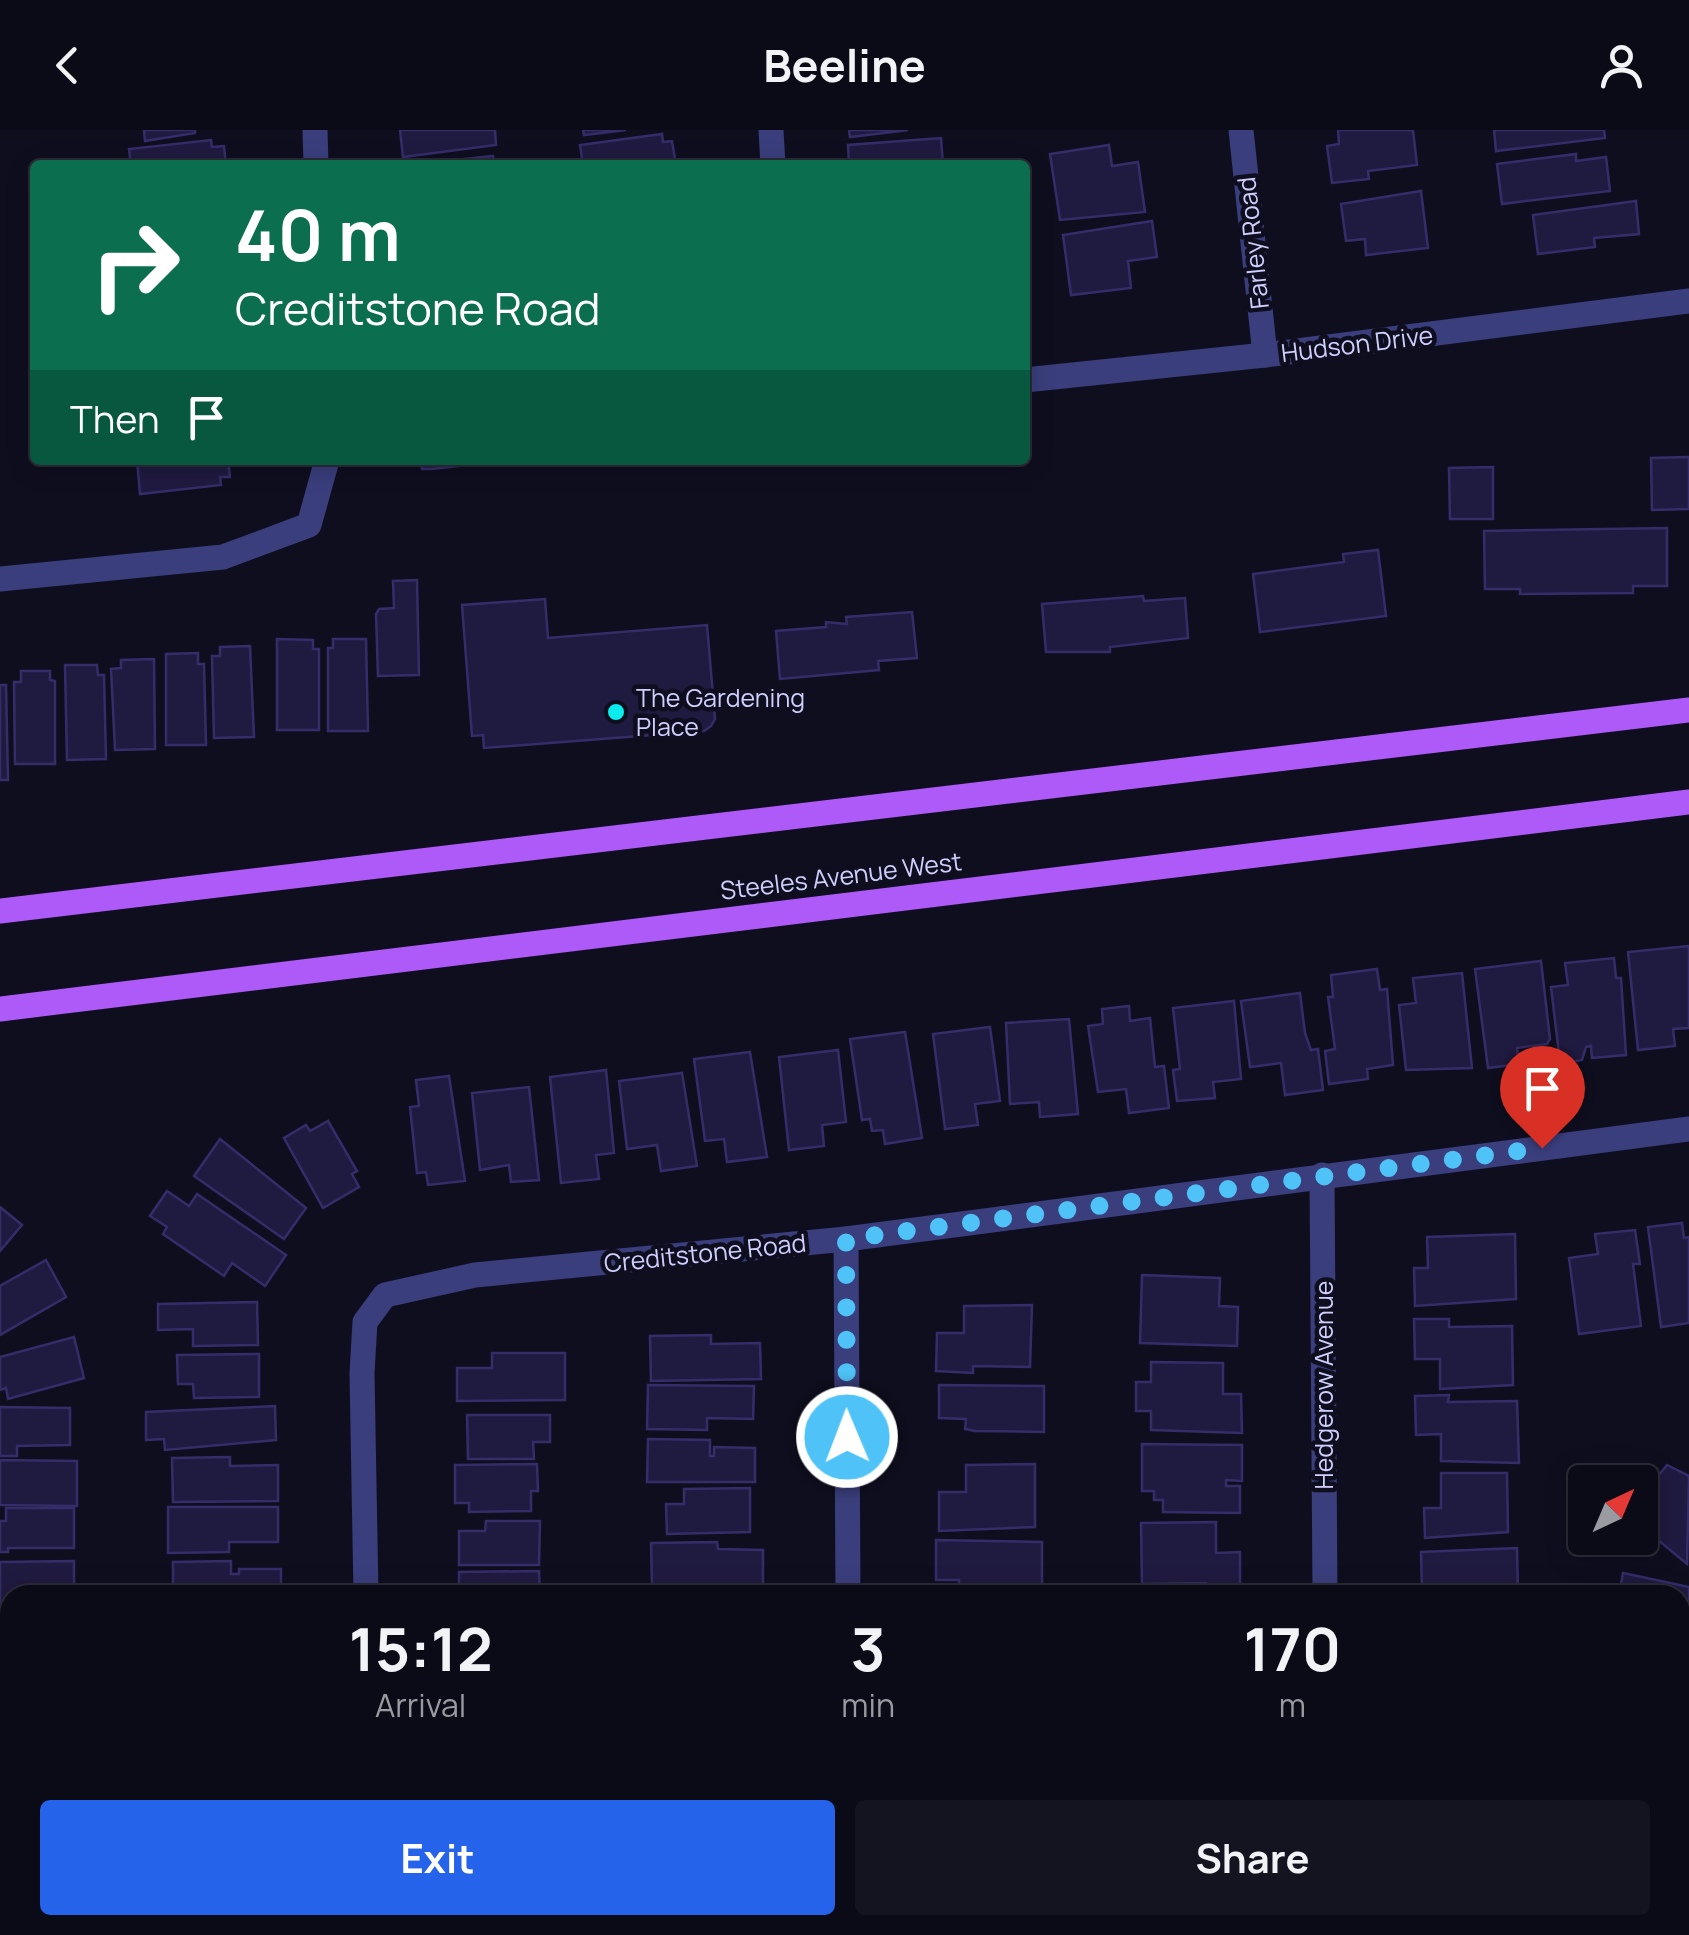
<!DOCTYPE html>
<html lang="en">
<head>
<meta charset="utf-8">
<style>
	:root { --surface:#0b0a17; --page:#141320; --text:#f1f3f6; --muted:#9a9aa1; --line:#2b2b36; --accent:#2563eb }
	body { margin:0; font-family:Manrope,sans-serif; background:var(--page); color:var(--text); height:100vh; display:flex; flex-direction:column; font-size:38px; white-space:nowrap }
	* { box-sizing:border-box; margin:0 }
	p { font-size:32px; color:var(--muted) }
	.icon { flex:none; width:55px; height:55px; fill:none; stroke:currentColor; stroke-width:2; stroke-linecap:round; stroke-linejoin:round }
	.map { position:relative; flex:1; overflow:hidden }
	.details { position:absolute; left:0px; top:1455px; width:1690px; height:350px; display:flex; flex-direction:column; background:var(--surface); border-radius:30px 30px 0 0; box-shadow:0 5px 25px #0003,0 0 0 2px var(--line) }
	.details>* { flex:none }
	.hud { position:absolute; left:30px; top:30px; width:1000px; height:305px; border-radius:10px; box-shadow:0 5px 25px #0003,0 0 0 2px var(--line); background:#0b6e4f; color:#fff; overflow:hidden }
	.needle { width:65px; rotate:44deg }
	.fabs { position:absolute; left:1568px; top:1335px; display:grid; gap:20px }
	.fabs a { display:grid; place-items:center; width:90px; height:90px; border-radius:10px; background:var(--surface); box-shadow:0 5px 25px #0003,0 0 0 2px var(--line); font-size:50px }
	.pin { position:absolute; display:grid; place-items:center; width:85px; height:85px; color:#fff; margin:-102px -42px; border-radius:50% 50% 50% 0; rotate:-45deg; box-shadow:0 0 10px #0007 }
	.pin .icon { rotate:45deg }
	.me { position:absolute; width:110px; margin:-55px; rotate:359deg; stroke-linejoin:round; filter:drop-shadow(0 0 8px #0008) }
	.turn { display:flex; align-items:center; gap:35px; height:210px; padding:0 40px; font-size:45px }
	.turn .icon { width:130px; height:130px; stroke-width:2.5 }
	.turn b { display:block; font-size:70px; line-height:85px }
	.then { display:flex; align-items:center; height:95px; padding:0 40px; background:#0003; gap:20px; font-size:38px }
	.eta { display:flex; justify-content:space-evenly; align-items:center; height:170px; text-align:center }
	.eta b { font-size:60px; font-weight:700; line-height:70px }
	.primary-button { display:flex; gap:20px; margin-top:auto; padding:20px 40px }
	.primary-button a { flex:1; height:115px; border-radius:10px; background:var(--accent); color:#fff; font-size:40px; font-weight:700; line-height:115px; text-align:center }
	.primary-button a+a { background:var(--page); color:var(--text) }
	header { display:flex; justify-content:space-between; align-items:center; height:130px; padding:0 40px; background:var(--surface); font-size:45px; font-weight:700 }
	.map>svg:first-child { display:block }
	.building { fill:#1f1a3f; stroke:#342d6a; stroke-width:2.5 }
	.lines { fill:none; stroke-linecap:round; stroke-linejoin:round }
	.minor { stroke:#3a3e7c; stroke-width:25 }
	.major { stroke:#ae5af8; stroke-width:25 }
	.route { stroke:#4fc3f7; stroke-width:18; stroke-dasharray:0 32.4 }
	.poi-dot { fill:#0aebed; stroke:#0f0e1f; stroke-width:4 }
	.labels { text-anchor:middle; stroke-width:9; stroke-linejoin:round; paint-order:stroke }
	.street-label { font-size:25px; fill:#cfcefd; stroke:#0f0e1f }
	.poi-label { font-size:25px; fill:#cfcefd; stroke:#0f0e1f; text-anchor:start }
</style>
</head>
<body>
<header><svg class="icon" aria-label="back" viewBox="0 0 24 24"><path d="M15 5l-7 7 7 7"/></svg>Beeline<svg class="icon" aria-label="person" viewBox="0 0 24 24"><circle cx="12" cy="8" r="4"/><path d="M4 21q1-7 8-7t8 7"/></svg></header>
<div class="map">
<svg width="1689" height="1805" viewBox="0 0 1689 1805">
	<rect width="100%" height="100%" fill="#0f0e1f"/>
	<g class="building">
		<polygon points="144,0 195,0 195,3 145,11"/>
		<polygon points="400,0 495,0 496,15 403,27"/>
		<polygon points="583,0 626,0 584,5"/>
		<polygon points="849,0 908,0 850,7"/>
		<polygon points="1338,0 1413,0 1417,35 1368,41 1369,49 1332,53 1327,16 1339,14"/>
		<polygon points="1494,0 1604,0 1605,8 1496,21"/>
		<polygon points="662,4 663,12 672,11 676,35 583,35 580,15"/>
		<polygon points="941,8 943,35 849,35 848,15"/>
		<polygon points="211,10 212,17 224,16 226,35 131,35 129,19"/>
		<polygon points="1109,15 1112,36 1138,32 1145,82 1060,90 1050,24"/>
		<polygon points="1576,24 1576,31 1606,27 1610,61 1502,74 1497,34"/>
		<polygon points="493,26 494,35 406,35 409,35"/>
		<polygon points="1421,61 1428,118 1366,125 1365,109 1346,111 1341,74"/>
		<polygon points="1636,71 1639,104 1594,108 1595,117 1538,124 1533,85"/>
		<polygon points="1152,91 1157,127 1128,131 1131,158 1071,165 1063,105"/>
		<polygon points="1689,327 1689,379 1652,380 1651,328"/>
		<polygon points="137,330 228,330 230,347 220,347 221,355 140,364"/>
		<polygon points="421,330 510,330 432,339 422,339"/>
		<polygon points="1493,337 1493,389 1450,389 1449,338"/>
		<polygon points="1667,398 1667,456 1633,456 1633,463 1520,464 1520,459 1485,459 1484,401"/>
		<polygon points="1378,420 1386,486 1260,502 1253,444 1344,432 1343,424"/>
		<polygon points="417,450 419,545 378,546 376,484 379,479 394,478 393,451"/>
		<polygon points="1143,466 1144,471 1185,468 1188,508 1110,517 1110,522 1046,522 1042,474"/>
		<polygon points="545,469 548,508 707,495 715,589 711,596 704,601 484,618 483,605 472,606 462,475"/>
		<polygon points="912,482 917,528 878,531 879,540 780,549 776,501 826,497 826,492 847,494 846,487"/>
		<polygon points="277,509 313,510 313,519 319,519 319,600 277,600"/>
		<polygon points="333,509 366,509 368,601 328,601 328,518 333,518"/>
		<polygon points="250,516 254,607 214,608 212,526 220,526 220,517"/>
		<polygon points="198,523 198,534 204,534 206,615 166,615 166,524"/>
		<polygon points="154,529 155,619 115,620 111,539 121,538 121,530"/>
		<polygon points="65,535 97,535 98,545 104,545 106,629 67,630"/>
		<polygon points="21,541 50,541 50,550 55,551 55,634 15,634 14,552 21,552"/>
		<polygon points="0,555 6,555 8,650 0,650"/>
		<polygon points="1689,816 1689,898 1673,899 1675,916 1638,920 1628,822"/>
		<polygon points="1614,828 1616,848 1621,848 1626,925 1592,928 1591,916 1586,917 1582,930 1566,933 1559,924 1551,857 1568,855 1565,833"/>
		<polygon points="1541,831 1550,909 1547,914 1517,918 1519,934 1488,938 1475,839"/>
		<polygon points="1377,839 1380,860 1387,859 1393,935 1367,939 1368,949 1329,954 1325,921 1335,919 1328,867 1333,867 1331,845"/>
		<polygon points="1462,843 1472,938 1406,940 1399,875 1416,873 1413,848"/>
		<polygon points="1300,863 1305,903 1311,920 1318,919 1323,960 1285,965 1281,933 1250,937 1241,871"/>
		<polygon points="1234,871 1241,949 1213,952 1215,968 1177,971 1173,940 1180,939 1173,878"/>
		<polygon points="1129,876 1130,891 1150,888 1155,937 1164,936 1169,978 1129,983 1126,959 1098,962 1088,896 1103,894 1102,879"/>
		<polygon points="1069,889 1078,984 1040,987 1039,972 1010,974 1006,893"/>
		<polygon points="990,897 1000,971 975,974 978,995 945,999 933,904"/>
		<polygon points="905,902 922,1008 885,1014 883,1000 872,1001 870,989 862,990 850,909"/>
		<polygon points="838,920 846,992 822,995 824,1016 789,1020 779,927"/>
		<polygon points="750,922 767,1027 727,1032 724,1009 705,1011 694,929"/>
		<polygon points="606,940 614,1023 596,1025 599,1049 561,1053 550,947"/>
		<polygon points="682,943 697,1036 661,1041 657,1015 627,1019 619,951"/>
		<polygon points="449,946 465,1051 428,1055 426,1042 417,1043 410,977 419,976 416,950"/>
		<polygon points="529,957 539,1050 511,1052 509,1035 480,1040 472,963"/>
		<polygon points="328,991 357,1041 352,1044 359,1057 323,1078 284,1008 306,995 310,1001"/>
		<polygon points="220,1009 306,1078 284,1109 194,1046"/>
		<polygon points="167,1061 189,1076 197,1064 286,1125 265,1156 232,1133 224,1146 163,1104 167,1097 150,1086"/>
		<polygon points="0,1077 22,1095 0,1121"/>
		<polygon points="1682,1093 1684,1108 1689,1107 1689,1193 1661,1197 1648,1097"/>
		<polygon points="1635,1100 1640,1134 1633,1134 1641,1196 1579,1204 1569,1128 1598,1124 1595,1104"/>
		<polygon points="1515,1104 1516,1169 1415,1176 1414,1138 1428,1138 1427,1107"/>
		<polygon points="46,1130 66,1167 0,1205 0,1156"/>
		<polygon points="1142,1145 1220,1148 1219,1176 1238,1177 1237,1216 1140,1213"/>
		<polygon points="257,1172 258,1215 193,1216 193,1199 158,1200 158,1174"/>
		<polygon points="1032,1175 1030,1237 973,1236 973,1243 936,1241 937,1203 964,1203 964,1176"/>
		<polygon points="1414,1189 1449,1189 1449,1197 1512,1196 1513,1255 1440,1259 1440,1229 1415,1229"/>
		<polygon points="711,1205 711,1214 760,1213 761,1249 651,1251 650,1206"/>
		<polygon points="74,1207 84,1248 8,1269 6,1258 0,1260 0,1227"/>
		<polygon points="492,1223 565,1223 565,1270 457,1271 457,1238 492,1238"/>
		<polygon points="259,1224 259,1267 194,1268 193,1254 178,1254 177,1225"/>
		<polygon points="1151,1232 1223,1233 1223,1264 1241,1264 1242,1303 1151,1300 1151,1281 1136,1281 1136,1252 1151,1252"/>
		<polygon points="648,1255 754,1256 753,1289 707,1288 707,1300 647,1299"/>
		<polygon points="939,1255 1044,1256 1044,1302 975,1301 965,1299 966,1289 939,1288"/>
		<polygon points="1449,1265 1448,1272 1517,1271 1519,1333 1441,1331 1441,1304 1416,1305 1415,1266"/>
		<polygon points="275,1276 276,1310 165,1320 164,1309 146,1310 146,1282"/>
		<polygon points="0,1277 70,1278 70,1315 17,1316 17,1326 0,1326"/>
		<polygon points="467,1285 550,1285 550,1312 533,1312 534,1329 468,1329"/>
		<polygon points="648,1309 710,1310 710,1326 714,1326 714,1317 755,1318 755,1352 647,1352"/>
		<polygon points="1142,1314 1242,1315 1242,1351 1226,1350 1226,1356 1240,1356 1240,1383 1163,1382 1163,1370 1154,1370 1154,1361 1142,1361"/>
		<polygon points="230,1327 230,1336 278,1335 278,1371 173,1372 172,1328"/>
		<polygon points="0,1330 77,1331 77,1376 0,1375"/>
		<polygon points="537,1334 538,1361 531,1361 531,1381 469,1382 469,1373 455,1373 455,1335"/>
		<polygon points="1035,1334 1035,1397 939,1401 939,1362 966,1362 966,1335"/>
		<polygon points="1667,1335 1689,1346 1687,1434 1641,1396 1640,1368"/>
		<polygon points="1441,1343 1507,1343 1508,1402 1425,1408 1424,1378 1441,1378"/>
		<polygon points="750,1358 750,1402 667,1404 666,1374 684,1374 684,1359"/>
		<polygon points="168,1377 278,1377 278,1412 229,1412 229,1422 168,1423"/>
		<polygon points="6,1378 74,1378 74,1418 8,1418 8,1422 0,1422 0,1391 6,1391"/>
		<polygon points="486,1391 540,1391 539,1435 459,1435 459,1401 485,1401"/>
		<polygon points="1216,1392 1216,1423 1240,1422 1240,1462 1206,1462 1206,1453 1142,1454 1141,1393"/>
		<polygon points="936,1410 1042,1412 1042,1465 959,1465 959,1450 936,1450"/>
		<polygon points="717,1412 718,1419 763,1420 763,1456 652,1456 651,1413"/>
		<polygon points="1517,1418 1518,1465 1422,1461 1421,1422"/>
		<polygon points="74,1431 74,1465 10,1465 10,1477 0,1477 0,1432"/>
		<polygon points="231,1431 231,1444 239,1444 239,1439 281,1439 281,1465 173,1465 173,1432"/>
		<polygon points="539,1441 540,1465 459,1465 459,1442"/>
		<polygon points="1623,1443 1689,1457 1689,1528 1680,1527 1680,1465 1619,1465"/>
		<polygon points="652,1462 757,1464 757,1465 652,1465"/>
		<polygon points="6,1478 10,1520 0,1525 0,1493 6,1493"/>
		<rect x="0" y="1537" width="10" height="38"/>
		<polygon points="1680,1539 1689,1540 1689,1603 1684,1603 1683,1608"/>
		<polygon points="7,1580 10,1580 10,1623 0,1623 0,1582"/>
		<rect x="1680" y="1616" width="9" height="68"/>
		<polygon points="0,1634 10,1636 10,1677 10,1662 0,1662"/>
		<rect x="0" y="1682" width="10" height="44"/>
		<polygon points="1685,1693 1689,1693 1689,1763 1680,1763 1680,1700 1685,1700"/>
		<polygon points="0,1737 10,1737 10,1778 9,1766 0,1766"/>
		<polygon points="1680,1773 1689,1773 1689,1805 1623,1805 1623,1795 1680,1795"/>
		<polygon points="10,1782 10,1795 73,1795 73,1805 0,1805 0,1783"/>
		<polygon points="206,1795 272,1795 272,1805 191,1805 206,1804"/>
		<polygon points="582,1795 582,1801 565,1804 505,1804 505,1796 458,1796"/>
		<rect x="650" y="1795" width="109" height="10"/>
		<rect x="942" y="1795" width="35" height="4"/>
		<polygon points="1204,1795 1245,1795 1245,1805 1142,1805 1205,1800"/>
		<polygon points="1440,1795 1511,1795 1512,1797 1440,1801"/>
	</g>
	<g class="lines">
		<g class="minor">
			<polyline points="315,0 316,35"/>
			<polyline points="771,0 773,35"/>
			<polyline points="1241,0 1265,225"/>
			<polyline points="1025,250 1265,225 1689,171"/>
			<polyline points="0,449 223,427 309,395 327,330"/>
			<polyline points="1322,1045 1325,1465"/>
			<polyline points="846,1109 848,1465"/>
			<polyline points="366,1465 362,1243 365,1192 385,1165 475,1145 846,1109 1689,999"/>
			<polyline points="367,1795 367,1805"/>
			<polyline points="851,1795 851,1805"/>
			<polyline points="1328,1795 1328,1805"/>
		</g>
		<g class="major">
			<polyline points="0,781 1689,580"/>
			<polyline points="0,879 1689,672"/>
		</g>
	</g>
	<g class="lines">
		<polyline class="route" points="847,1307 846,1109 1542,1018"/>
	</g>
	<circle class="poi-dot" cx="616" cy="582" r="10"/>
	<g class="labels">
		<g class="street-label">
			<text transform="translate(1253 113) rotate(-96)" y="9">Farley Road</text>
			<text transform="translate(1357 214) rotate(-7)" y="9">Hudson Drive</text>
			<text transform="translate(841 746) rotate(-7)" y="9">Steeles Avenue West</text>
			<text transform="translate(705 1123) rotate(-6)" y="9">Creditstone Road</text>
			<text transform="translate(1324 1255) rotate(-90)" y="9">Hedgerow Avenue</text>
		</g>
		<g class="poi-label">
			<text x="636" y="577">The Gardening<tspan x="636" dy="29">Place</tspan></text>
		</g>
	</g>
</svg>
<div class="fabs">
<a><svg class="needle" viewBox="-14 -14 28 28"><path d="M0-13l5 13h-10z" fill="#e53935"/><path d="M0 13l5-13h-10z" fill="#9a9aa1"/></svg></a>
</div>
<div class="pin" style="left:1542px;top:1018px;background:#d93025"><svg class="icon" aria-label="arrive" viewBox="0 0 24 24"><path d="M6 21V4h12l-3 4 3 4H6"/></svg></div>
<svg class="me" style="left:847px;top:1307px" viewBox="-20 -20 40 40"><circle r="17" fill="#4fc3f7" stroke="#fff" stroke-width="3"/><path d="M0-11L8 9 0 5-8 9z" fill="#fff"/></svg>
<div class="hud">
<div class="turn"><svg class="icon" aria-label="right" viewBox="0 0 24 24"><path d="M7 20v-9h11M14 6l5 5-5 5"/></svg><div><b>40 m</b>Creditstone Road</div></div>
<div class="then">Then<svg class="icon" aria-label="arrive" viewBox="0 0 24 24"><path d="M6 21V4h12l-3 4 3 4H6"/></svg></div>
</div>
<section class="details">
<div class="eta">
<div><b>15:12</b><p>Arrival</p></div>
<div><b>3</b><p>min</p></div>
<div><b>170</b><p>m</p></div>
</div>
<div class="primary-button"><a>Exit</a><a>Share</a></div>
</section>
</div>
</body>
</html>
